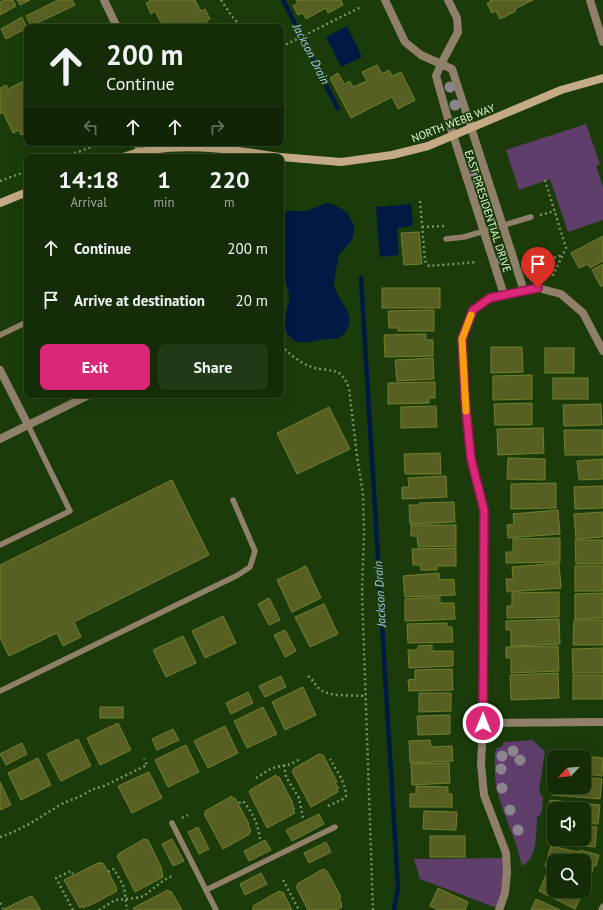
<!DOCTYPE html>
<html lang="en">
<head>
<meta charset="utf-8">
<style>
	:root { --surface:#142d08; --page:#213916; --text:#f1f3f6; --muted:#9da89c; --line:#334929; --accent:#db2777 }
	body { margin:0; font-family:"PT Sans",sans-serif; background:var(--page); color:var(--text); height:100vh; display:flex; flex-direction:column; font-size:15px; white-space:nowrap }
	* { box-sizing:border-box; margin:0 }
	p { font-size:13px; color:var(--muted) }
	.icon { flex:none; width:22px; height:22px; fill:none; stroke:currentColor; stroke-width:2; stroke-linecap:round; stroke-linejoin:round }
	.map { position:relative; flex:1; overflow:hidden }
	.panel { position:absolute; left:24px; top:154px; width:260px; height:244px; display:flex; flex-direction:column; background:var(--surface); border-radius:8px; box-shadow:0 4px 16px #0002,0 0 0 1px var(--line) }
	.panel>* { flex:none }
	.guide { position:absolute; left:24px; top:24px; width:260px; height:122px; border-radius:8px; box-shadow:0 4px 16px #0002,0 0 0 1px var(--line); background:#142d08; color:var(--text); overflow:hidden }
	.needle { width:26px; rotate:244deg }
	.buttons { position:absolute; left:547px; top:750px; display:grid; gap:8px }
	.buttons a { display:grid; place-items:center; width:44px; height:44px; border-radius:8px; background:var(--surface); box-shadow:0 4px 16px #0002,0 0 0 1px var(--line); font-size:20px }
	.pin { position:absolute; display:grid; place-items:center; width:34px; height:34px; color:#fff; margin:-41px -17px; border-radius:50% 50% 50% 0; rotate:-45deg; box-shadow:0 0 4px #0007 }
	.pin .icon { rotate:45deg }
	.me { position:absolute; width:44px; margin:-22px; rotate:0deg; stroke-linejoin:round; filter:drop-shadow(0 0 3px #0008) }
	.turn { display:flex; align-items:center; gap:14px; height:84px; padding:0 16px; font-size:18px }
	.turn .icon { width:52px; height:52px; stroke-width:2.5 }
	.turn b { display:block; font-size:28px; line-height:34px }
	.lanes { display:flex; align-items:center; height:38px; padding:0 16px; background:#0003; justify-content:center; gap:20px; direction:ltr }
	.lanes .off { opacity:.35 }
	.eta { display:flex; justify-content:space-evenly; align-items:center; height:68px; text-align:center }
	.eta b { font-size:24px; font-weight:700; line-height:28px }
	.primary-button { display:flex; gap:8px; margin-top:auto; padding:8px 16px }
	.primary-button a { flex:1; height:46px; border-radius:8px; background:var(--accent); color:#fff; font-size:16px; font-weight:700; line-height:46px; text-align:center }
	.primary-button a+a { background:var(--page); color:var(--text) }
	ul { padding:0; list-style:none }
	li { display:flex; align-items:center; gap:12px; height:52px; padding:0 16px }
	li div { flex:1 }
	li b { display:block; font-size:15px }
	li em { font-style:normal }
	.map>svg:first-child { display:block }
	.green { fill:#603e6b }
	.water { fill:#001a44 }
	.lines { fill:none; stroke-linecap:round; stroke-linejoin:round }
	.stream { stroke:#001a44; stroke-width:4.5 }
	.building { fill:#576022; stroke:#737f2d }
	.path { stroke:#759368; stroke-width:2.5; stroke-dasharray:2 3; stroke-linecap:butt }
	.lane { stroke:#908069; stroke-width:5.5 }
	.street { stroke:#908069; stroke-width:8 }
	.secondary { stroke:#c4ab86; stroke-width:8 }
	.tree { fill:#8c848d }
	.route-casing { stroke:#8e194d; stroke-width:10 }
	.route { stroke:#db2777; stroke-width:7 }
	.slow { stroke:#f59e0b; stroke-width:7 }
	.labels { text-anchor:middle; stroke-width:3.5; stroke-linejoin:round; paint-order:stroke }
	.street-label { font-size:11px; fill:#e1fbd8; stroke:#1b3c0a }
	.water-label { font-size:12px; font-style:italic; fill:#a7c6f1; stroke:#1b3c0a }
</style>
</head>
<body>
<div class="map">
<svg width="603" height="910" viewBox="0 0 603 910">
	<rect width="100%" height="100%" fill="#1b3c0a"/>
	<g class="green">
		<polygon points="586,124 600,164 596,166 603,187 603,220 568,232 550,179 519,190 506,150"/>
		<path d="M 533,740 L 542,749 L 545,751 L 539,791 L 543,798 L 542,811 L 540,815 L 537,817 C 536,833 538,858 522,866 C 517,840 503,816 497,790 C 494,778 495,765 495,753 L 497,748 L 502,747 L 504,742 Z"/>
		<polygon points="504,858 504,892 497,908 420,879 414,859"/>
	</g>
	<g class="water">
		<polygon points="347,26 362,57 341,67 326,37"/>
		<path d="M 326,203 C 343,205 360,221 352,239 C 349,246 343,249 339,255 C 338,257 335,280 334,282 C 334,298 355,311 348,327 C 341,343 333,337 320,340 C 310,342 298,346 289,336 C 279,324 288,312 289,299 C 290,288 283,280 281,270 C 280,264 281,257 281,252 C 281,238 281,225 281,212 L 285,211 L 307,211 Z"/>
		<polygon points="411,204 413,226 397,228 399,255 380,257 376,207"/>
	</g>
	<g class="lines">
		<g class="stream">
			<polyline points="283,0 338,109"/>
			<polyline points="361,278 398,887 394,910"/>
		</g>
	</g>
	<g class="building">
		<polygon points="4,0 13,0 16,6 0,15 0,2"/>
		<polygon points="17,0 30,0 20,5"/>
		<polygon points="58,0 72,0 75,5 31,26 26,16"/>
		<polygon points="150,0 195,0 201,11 205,9 210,19 206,21 209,27 163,27 155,11 151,14 146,3 150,1"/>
		<polygon points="296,0 341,0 343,5 328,13 326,8 306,19 303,13 298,15 293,6 298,3"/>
		<polygon points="490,0 533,0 515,9 516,11 500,19 496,11 492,13 487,3 491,2"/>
		<polygon points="22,17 27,28 6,39 1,29"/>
		<polygon points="377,65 382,74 389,70 392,76 401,72 415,100 398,109 392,97 351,118 330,78 338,73 344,84 350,81 353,87 367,81 362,72"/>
		<polygon points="27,74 27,132 21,135 19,130 13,133 3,112 0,114 0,88 6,85 8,89 26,80 24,76"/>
		<polygon points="419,232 422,264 404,265 401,233"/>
		<polygon points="603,236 603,261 590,268 588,264 579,268 571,253"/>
		<polygon points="603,264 603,285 601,287 592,270"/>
		<rect x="382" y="288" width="58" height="20"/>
		<polygon points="434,310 434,331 398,331 398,328 389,328 388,311"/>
		<polygon points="426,334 426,340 433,340 433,356 385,357 384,335"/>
		<polygon points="491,347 522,347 523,372 491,373"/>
		<rect x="545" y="348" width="29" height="25"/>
		<polygon points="433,358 434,379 397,381 395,360"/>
		<polygon points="532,375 532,399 493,400 493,376"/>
		<rect x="553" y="378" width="35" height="21"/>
		<polygon points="435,382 435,398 429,398 429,403 388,404 388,383"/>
		<polygon points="532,403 532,425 495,425 494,404"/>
		<polygon points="601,404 602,425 564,426 563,405"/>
		<polygon points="436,406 437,427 401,428 401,407"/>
		<polygon points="329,407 350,449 297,474 277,433"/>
		<polygon points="543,428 544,453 498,455 497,429"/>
		<polygon points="564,430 603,430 603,455 565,455"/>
		<polygon points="440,453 441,474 405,474 404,454"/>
		<polygon points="508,458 545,459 545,480 507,479"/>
		<polygon points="603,459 603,479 579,480 577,461"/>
		<polygon points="446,476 447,497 402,499 402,487 409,487 408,478"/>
		<polygon points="172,480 209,555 74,622 81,637 63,646 57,633 9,656 0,638 0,565"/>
		<polygon points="556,483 556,508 511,509 511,484"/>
		<polygon points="603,486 603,508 575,509 574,487"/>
		<polygon points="454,502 455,522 410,524 409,505 420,505 419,503"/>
		<polygon points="558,510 560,534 508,538 507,525 514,524 513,514"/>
		<polygon points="603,512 603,537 576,539 574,514"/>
		<polygon points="411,525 456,525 456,546 418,547 417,536 411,536"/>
		<polygon points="560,538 560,562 506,563 506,552 513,552 513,539"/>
		<polygon points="575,540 603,540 603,564 576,564"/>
		<polygon points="456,548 456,566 437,566 437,570 421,570 420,565 413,565 412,549"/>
		<polygon points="559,563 561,588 507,592 506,579 513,579 512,567"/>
		<polygon points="306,566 321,598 292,612 277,580"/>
		<rect x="575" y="566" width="28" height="25"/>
		<polygon points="439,573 440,580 454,579 455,595 405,597 403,576"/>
		<polygon points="559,592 559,617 507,618 507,606 512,606 512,593"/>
		<polygon points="603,593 603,618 575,619 575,594"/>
		<polygon points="440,597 440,603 454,603 455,619 405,621 405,599"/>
		<polygon points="269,598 280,620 269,625 258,604"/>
		<polygon points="324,604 338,634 310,647 295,617"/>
		<polygon points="223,616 236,643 205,658 192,631"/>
		<polygon points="559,619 560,644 511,646 511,630 506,630 506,621"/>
		<polygon points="574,620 603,620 603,645 573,645"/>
		<polygon points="447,623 447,627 452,627 453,642 408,643 407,624"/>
		<polygon points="285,630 296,651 285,657 274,635"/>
		<polygon points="183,636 196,663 166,677 153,650"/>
		<polygon points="432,645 432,651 453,651 453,666 409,668 408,650 418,650 418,646"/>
		<polygon points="558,646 559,671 511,673 511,658 506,658 506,647"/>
		<polygon points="603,648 603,673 573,673 572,649"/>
		<polygon points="452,669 453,690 409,691 408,680 415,679 415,670"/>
		<polygon points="558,673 559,698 511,700 510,675"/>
		<rect x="573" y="675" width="30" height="24"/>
		<polygon points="281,676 286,687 265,697 259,686"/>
		<polygon points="303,687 316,715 285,730 272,702"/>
		<polygon points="248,692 253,703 231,714 226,703"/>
		<polygon points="419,693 451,693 451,711 419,712"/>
		<rect x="100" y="707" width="23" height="11"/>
		<polygon points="263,707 277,734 247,748 234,721"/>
		<polygon points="450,715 450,734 418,735 417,716"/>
		<polygon points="118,723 131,750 100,765 87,738"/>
		<polygon points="225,726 238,753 208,768 194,741"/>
		<polygon points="173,729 179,740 157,750 152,739"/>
		<polygon points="78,739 91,766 61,781 47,754"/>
		<polygon points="430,740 431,747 452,746 453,761 410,763 409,741"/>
		<polygon points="22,743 27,754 6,765 0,754"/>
		<polygon points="186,745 199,772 168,787 155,760"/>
		<polygon points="555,753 603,758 602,776 584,774 584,757 555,757"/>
		<polygon points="319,754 323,755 337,782 335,783 339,788 337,789 338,792 311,807 292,771 294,770 293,769"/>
		<polygon points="38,758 51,785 21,800 8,773"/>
		<polygon points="449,763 450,783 412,785 411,764"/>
		<polygon points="149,772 162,798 132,813 118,786"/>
		<polygon points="276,775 276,777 279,777 293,803 292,804 295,809 293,810 295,813 267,828 249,792 250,792 250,790"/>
		<polygon points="554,775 554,787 584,787 584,777 602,779 600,799 552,795"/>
		<polygon points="0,782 11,805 0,810"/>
		<polygon points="416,786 448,787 448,794 452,794 452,807 410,807 410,794 416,794"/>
		<polygon points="232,796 232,798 235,798 249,824 248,825 251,831 249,832 250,834 223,849 204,814 206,813 205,811"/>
		<polygon points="550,800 600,805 598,824 584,823 584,809 554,809 554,820 549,819"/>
		<polygon points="424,811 457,812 456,830 423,829"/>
		<polygon points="319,814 324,824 292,841 286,830"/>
		<polygon points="548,823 554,823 554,839 584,839 584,826 597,827 595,847 547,842"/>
		<polygon points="198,827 209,849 199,854 188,832"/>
		<rect x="430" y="836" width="35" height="21"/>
		<polygon points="144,839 148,840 161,867 163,877 135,892 117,856 119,855 118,854"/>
		<polygon points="172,839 184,861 173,866 162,844"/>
		<polygon points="265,840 271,850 249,861 244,851"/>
		<polygon points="326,842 331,852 309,863 304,853"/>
		<polygon points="551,846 579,852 580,850 599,855 596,866 594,865 590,879 584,877 584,861 554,861 554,869 545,866"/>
		<polygon points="100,862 101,864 103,863 110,875 117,889 116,890 117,891 89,906 89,905 83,908 82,906 80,908 64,880"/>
		<polygon points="323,869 327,871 341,897 339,898 342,904 341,904 342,907 336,910 308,910 296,887 298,886 297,884"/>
		<polygon points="261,873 267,884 245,895 240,884"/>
		<polygon points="546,875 554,879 554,891 584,891 584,887 588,889 584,896 582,895 575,909 539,891"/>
		<polygon points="438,888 468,902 465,910 439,910 430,906"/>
		<polygon points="168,890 169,892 171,891 182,910 134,910 133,908"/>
		<polygon points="279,891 280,892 283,892 292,910 253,910 253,906"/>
		<polygon points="31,896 32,897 33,897 40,909 41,910 2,910"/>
		<polygon points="536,899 560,910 531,910"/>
	</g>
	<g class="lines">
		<g class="path">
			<polyline points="221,0 231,15 241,27"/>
			<polyline points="281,45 287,44 361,7"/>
			<polyline points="65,157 102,143"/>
			<polyline points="545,180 566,248 552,277"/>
			<polyline points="0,181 27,171"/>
			<polyline points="420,201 425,261 429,266 477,262"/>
			<polyline points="540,215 555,211"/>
			<polyline points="422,227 446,226"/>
			<polyline points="530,265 563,255"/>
			<path d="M 281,346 C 289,353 301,364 312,367 C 331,373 340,365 349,388 L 357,456 L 363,494 L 364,533 L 362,592 L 373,910"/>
			<path d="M 308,676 C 314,680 315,686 321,690 C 330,697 354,695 366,696"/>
			<polyline points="284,765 286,777 299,798 303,818"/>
			<polyline points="256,778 272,768 291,764 300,759"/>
			<path d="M 239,803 L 243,801 C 253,813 258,824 260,839"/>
			<path d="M 328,806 L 343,799 L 346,796 C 346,783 336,770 330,759"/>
			<polyline points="182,818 188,815"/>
			<path d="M 0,837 C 22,830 40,817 60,805 C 67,801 75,799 83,795 C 90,791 93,788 102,787 L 147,765 L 144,759"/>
			<polyline points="108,872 114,869 124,887 127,910"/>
			<polyline points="283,880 299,910"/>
			<polyline points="0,903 3,908"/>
			<polyline points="73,910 56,878 71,871 73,874"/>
			<polyline points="99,910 115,900 136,898 144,896 164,880 174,875"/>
		</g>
		<g class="lane">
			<polyline points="446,239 464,237 531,217"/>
			<polyline points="0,335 27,322"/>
			<polyline points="0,545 70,511 28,425"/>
			<polyline points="0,691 238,575 250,567 255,551 233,500"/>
			<polyline points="172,823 216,910"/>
			<polyline points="206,890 335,827"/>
			<polyline points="601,910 603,906"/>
		</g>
		<g class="street">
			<polyline points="104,0 117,27"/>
			<polyline points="385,0 405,42 421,55 441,64 458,32 457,18 448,0"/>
			<polyline points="590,0 603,42"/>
			<polyline points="138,143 139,152"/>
			<polyline points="504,295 448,119 436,76 441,64 452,69 524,291"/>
			<polyline points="0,370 28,425"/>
			<polyline points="0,439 89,395"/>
			<polyline points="483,723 603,722"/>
			<polyline points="499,910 505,893 507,872 506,853 484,795 481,764 483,723 484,510 471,459 465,400 462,339 473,310 490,298 538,288 561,294 583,313 603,351"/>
		</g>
		<g class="secondary">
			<path d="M 123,157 C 171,140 232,149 280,157"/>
			<polyline points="281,157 341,162 392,155 428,146 561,90 603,78"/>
			<polyline points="0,203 27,192"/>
		</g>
	</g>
	<g class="tree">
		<circle cx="450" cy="87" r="5.5"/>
		<circle cx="455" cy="105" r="5.5"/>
		<circle cx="474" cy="172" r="5.5"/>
		<circle cx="478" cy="183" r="5.5"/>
		<circle cx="481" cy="194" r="5.5"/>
		<circle cx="485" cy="205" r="5.5"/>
		<circle cx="502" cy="259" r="5.5"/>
		<circle cx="513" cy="751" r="5.5"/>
		<circle cx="502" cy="756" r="5.5"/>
		<circle cx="520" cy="760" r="5.5"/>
		<circle cx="501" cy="769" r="5.5"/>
		<circle cx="502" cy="788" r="5.5"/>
		<circle cx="510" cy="810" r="5.5"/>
		<circle cx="518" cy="830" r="5.5"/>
	</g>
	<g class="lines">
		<g class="route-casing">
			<polyline id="route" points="483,723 484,510 471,459 465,400 462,339 473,310 490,298 538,288"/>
		</g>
		<use href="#route" class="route"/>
		<polyline class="slow" points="466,411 462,339 471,315"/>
	</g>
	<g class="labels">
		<g class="street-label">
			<text transform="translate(453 123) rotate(-21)" y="4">NORTH WEBB WAY</text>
			<text transform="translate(488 211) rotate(72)" y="4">EAST PRESIDENTIAL DRIVE</text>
		</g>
		<g class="water-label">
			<text transform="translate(311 54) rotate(63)" y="4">Jackson Drain</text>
			<text transform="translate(380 594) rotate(-93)" y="4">Jackson Drain</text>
		</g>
	</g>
</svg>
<div class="buttons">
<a><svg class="needle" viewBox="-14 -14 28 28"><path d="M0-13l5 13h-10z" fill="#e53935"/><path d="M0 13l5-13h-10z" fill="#9da89c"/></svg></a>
<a><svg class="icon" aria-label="sound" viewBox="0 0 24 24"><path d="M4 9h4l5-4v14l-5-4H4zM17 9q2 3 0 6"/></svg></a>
<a><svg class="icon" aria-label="search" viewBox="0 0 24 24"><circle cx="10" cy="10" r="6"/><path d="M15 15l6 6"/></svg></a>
</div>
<div class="pin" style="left:538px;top:288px;background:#d93025"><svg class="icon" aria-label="arrive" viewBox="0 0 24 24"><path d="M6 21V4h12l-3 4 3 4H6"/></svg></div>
<svg class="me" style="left:483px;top:723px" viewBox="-20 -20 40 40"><circle r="17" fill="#db2777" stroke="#fff" stroke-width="3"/><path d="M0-11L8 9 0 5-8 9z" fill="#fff"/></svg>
<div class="guide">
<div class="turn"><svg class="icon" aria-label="ahead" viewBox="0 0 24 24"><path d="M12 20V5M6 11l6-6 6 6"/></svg><div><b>200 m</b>Continue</div></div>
<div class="lanes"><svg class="icon off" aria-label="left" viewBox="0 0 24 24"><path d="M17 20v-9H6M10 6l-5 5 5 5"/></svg><svg class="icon" aria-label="ahead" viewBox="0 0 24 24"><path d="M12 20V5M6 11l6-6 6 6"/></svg><svg class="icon" aria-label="ahead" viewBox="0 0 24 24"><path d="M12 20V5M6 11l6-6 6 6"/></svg><svg class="icon off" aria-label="right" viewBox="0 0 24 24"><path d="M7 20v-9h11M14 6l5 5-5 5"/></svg></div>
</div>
<section class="panel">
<div class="eta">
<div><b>14:18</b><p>Arrival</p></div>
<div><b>1</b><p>min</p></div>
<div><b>220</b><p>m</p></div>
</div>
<ul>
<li><svg class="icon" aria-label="ahead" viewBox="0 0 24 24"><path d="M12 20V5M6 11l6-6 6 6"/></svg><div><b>Continue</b></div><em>200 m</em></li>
<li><svg class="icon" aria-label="arrive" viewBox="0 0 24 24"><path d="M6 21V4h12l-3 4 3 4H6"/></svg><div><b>Arrive at destination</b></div><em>20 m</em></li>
</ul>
<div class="primary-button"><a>Exit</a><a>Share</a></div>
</section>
</div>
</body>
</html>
